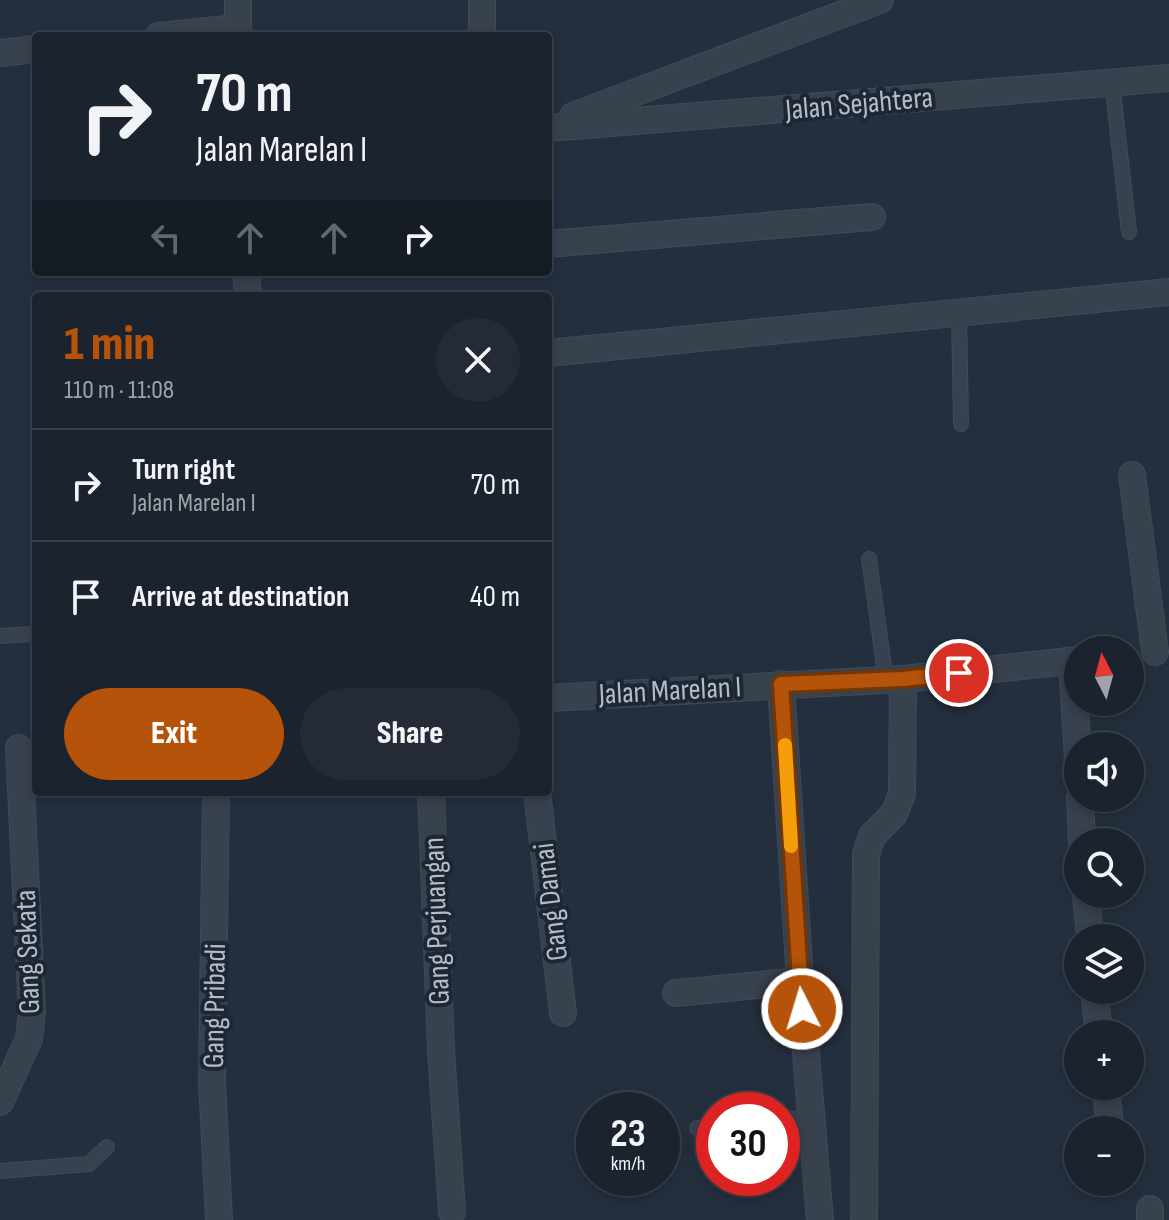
<!DOCTYPE html>
<html lang="en">
<head>
<meta charset="utf-8">
<style>
	:root { --surface:#1b232e; --page:#242b36; --text:#f1f3f6; --muted:#a0a4aa; --line:#39404a; --accent:#b45309 }
	body { margin:0; font-family:"Sofia Sans Condensed",sans-serif; background:var(--page); color:var(--text); height:100vh; display:flex; flex-direction:column; font-size:30px; white-space:nowrap }
	* { box-sizing:border-box; margin:0 }
	p { font-size:26px; color:var(--muted) }
	.icon { flex:none; width:44px; height:44px; fill:none; stroke:currentColor; stroke-width:2; stroke-linecap:round; stroke-linejoin:round }
	.map { position:relative; flex:1; overflow:hidden }
	.side { position:absolute; left:32px; top:292px; width:520px; height:504px; display:flex; flex-direction:column; background:var(--surface); border-radius:8px; box-shadow:0 4px 12px #0003,0 0 0 2px var(--line) }
	.side>* { flex:none }
	.banner { position:absolute; left:32px; top:32px; width:520px; height:244px; border-radius:8px; box-shadow:0 4px 12px #0003,0 0 0 2px var(--line); background:#1b232e; color:var(--text); overflow:hidden }
	.needle { width:52px; rotate:354deg }
	.fabs { position:absolute; left:1064px; top:636px; display:grid; gap:16px }
	.fabs a { display:grid; place-items:center; width:80px; height:80px; border-radius:50%; background:var(--surface); box-shadow:0 4px 12px #0003,0 0 0 2px var(--line); font-size:40px }
	.speed { position:absolute; left:576px; top:1092px; display:flex; gap:16px; font-size:40px; font-weight:700; text-align:center }
	.speed>* { display:grid; place-content:center; width:104px; height:104px; border-radius:50%; background:var(--surface); box-shadow:0 4px 12px #0003,0 0 0 2px var(--line); line-height:1 }
	.speed small { font-size:20px; font-weight:400 }
	.speed .limit { border:12px solid #d22; background:#fff; color:#111 }
	.pin { position:absolute; display:grid; place-items:center; width:68px; height:68px; color:#fff; margin:-34px; border:4px solid #fff; border-radius:50%; box-shadow:0 2px 8px #0007 }
	.me { position:absolute; width:88px; margin:-44px; rotate:355deg; stroke-linejoin:round; filter:drop-shadow(0 0 6px #0008) }
	.turn { display:flex; align-items:center; gap:28px; height:168px; padding:0 32px; font-size:36px }
	.turn .icon { width:104px; height:104px; stroke-width:2.5 }
	.turn b { display:block; font-size:56px; line-height:68px }
	.lanes { display:flex; align-items:center; height:76px; padding:0 32px; background:#0003; justify-content:center; gap:40px; direction:ltr }
	.lanes .off { opacity:.35 }
	.round { display:grid; place-items:center; flex:none; width:84px; height:84px; border-radius:42px; background:var(--page) }
	.summary { display:flex; align-items:center; justify-content:space-between; height:136px; padding:0 32px }
	h1 { font-size:48px; font-weight:800; line-height:60px; color:var(--accent) }
	.button { display:flex; gap:16px; margin-top:auto; padding:16px 32px }
	.button a { flex:1; height:92px; border-radius:48px; background:var(--accent); color:#fff; font-size:32px; font-weight:800; line-height:92px; text-align:center }
	.button a+a { background:var(--page); color:var(--text) }
	ul { padding:0; list-style:none }
	li { display:flex; align-items:center; gap:24px; height:112px; padding:0 32px; border-top:2px solid var(--line) }
	li div { flex:1 }
	li b { display:block; font-size:30px }
	li em { font-style:normal }
	.map>svg:first-child { display:block }
	.lines { fill:none; stroke-linecap:round; stroke-linejoin:round }
	.lane-casing { stroke:#414a57; stroke-width:16 }
	.street-casing { stroke:#414a57; stroke-width:28 }
	.lane { stroke:#38414e; stroke-width:14 }
	.street { stroke:#38414e; stroke-width:26 }
	.route-casing { stroke:#753606; stroke-width:20 }
	.route { stroke:#b45309; stroke-width:14 }
	.slow { stroke:#f59e0b; stroke-width:14 }
	.labels { text-anchor:middle; stroke-width:8; stroke-linejoin:round; paint-order:stroke }
	.street-label { font-size:30px; fill:#b4bcc9; stroke:#1d2633 }
</style>
</head>
<body>
<div class="map">
<svg width="1169" height="1220" viewBox="0 0 1169 1220">
	<rect width="100%" height="100%" fill="#242f3e"/>
	<g class="lines">
		<g class="lane-casing">
			<g id="lane">
				<polyline points="1112,83 1129,232"/>
				<polyline points="959,312 961,424"/>
				<polyline points="869,559 886,680"/>
				<polyline points="0,636 31,634"/>
				<polyline points="782,1120 813,1117"/>
				<polyline points="697,1128 714,1127"/>
				<polyline points="0,1171 89,1164 107,1147"/>
			</g>
		</g>
		<g class="street-casing">
			<g id="street">
				<polyline points="482,0 482,36"/>
				<polyline points="159,36 238,28"/>
				<polyline points="238,36 238,0"/>
				<polyline points="0,53 36,49"/>
				<polyline points="573,116 880,0"/>
				<polyline points="548,128 1169,78"/>
				<polyline points="548,244 872,217"/>
				<polyline points="246,272 248,296"/>
				<polyline points="548,353 1169,292"/>
				<polyline points="1132,475 1155,652"/>
				<polyline points="1072,661 1078,760"/>
				<polyline points="781,684 800,981 820,1220"/>
				<polyline points="548,698 903,679 1078,660"/>
				<polyline points="216,792 212,1081 219,1220"/>
				<polyline points="431,792 441,1050 452,1212"/>
				<polyline points="537,792 563,1013"/>
				<polyline points="1080,798 1082,842"/>
				<polyline points="1086,894 1090,938"/>
				<polyline points="1094,990 1099,1034"/>
				<polyline points="676,993 800,981"/>
				<polyline points="1105,1086 1111,1130"/>
				<polyline points="0,1102 29,1039 32,1013 19,748"/>
				<polyline points="1150,1209 1150,1220"/>
				<polyline points="864,1220 866,854 872,836 894,814 902,794 903,679"/>
			</g>
		</g>
		<use href="#lane" class="lane"/>
		<use href="#street" class="street"/>
	</g>
	<g class="lines">
		<g class="route-casing">
			<polyline id="route" points="802,1009 781,684 903,679 959,673"/>
		</g>
		<use href="#route" class="route"/>
		<polyline class="slow" points="785,745 791,846"/>
	</g>
	<g class="labels">
		<g class="street-label">
			<text transform="translate(859 103) rotate(-5)" y="10">Jalan Sejahtera</text>
			<text transform="translate(670 690) rotate(-3)" y="10">Jalan Marelan I</text>
			<text transform="translate(550 902) rotate(-97)" y="10">Gang Damai</text>
			<text transform="translate(436 921) rotate(-92)" y="10">Gang Perjuangan</text>
			<text transform="translate(27 952) rotate(-92)" y="10">Gang Sekata</text>
			<text transform="translate(214 1006) rotate(-89)" y="10">Gang Pribadi</text>
		</g>
	</g>
</svg>
<div class="fabs">
<a><svg class="needle" viewBox="-14 -14 28 28"><path d="M0-13l5 13h-10z" fill="#e53935"/><path d="M0 13l5-13h-10z" fill="#a0a4aa"/></svg></a>
<a><svg class="icon" aria-label="sound" viewBox="0 0 24 24"><path d="M4 9h4l5-4v14l-5-4H4zM17 9q2 3 0 6"/></svg></a>
<a><svg class="icon" aria-label="search" viewBox="0 0 24 24"><circle cx="10" cy="10" r="6"/><path d="M15 15l6 6"/></svg></a>
<a><svg class="icon" aria-label="layers" viewBox="0 0 24 24"><path d="M12 4l9 5-9 5-9-5zM3 14l9 5 9-5"/></svg></a>
<a>+</a>
<a>−</a>
</div>
<div class="speed"><div>23<small>km/h</small></div><div class="limit">30</div></div>
<div class="pin" style="left:959px;top:673px;background:#d93025"><svg class="icon" aria-label="arrive" viewBox="0 0 24 24"><path d="M6 21V4h12l-3 4 3 4H6"/></svg></div>
<svg class="me" style="left:802px;top:1009px" viewBox="-20 -20 40 40"><circle r="17" fill="#b45309" stroke="#fff" stroke-width="3"/><path d="M0-11L8 9 0 5-8 9z" fill="#fff"/></svg>
<div class="banner">
<div class="turn"><svg class="icon" aria-label="right" viewBox="0 0 24 24"><path d="M7 20v-9h11M14 6l5 5-5 5"/></svg><div><b>70 m</b>Jalan Marelan I</div></div>
<div class="lanes"><svg class="icon off" aria-label="left" viewBox="0 0 24 24"><path d="M17 20v-9H6M10 6l-5 5 5 5"/></svg><svg class="icon off" aria-label="ahead" viewBox="0 0 24 24"><path d="M12 20V5M6 11l6-6 6 6"/></svg><svg class="icon off" aria-label="ahead" viewBox="0 0 24 24"><path d="M12 20V5M6 11l6-6 6 6"/></svg><svg class="icon" aria-label="right" viewBox="0 0 24 24"><path d="M7 20v-9h11M14 6l5 5-5 5"/></svg></div>
</div>
<section class="side">
<div class="summary"><div><h1>1 min</h1><p>110 m · 11:08</p></div><a class="round"><svg class="icon" aria-label="close" viewBox="0 0 24 24"><path d="M6 6l12 12M18 6L6 18"/></svg></a></div>
<ul>
<li><svg class="icon" aria-label="right" viewBox="0 0 24 24"><path d="M7 20v-9h11M14 6l5 5-5 5"/></svg><div><b>Turn right</b><p>Jalan Marelan I</p></div><em>70 m</em></li>
<li><svg class="icon" aria-label="arrive" viewBox="0 0 24 24"><path d="M6 21V4h12l-3 4 3 4H6"/></svg><div><b>Arrive at destination</b></div><em>40 m</em></li>
</ul>
<div class="button"><a>Exit</a><a>Share</a></div>
</section>
</div>
</body>
</html>
